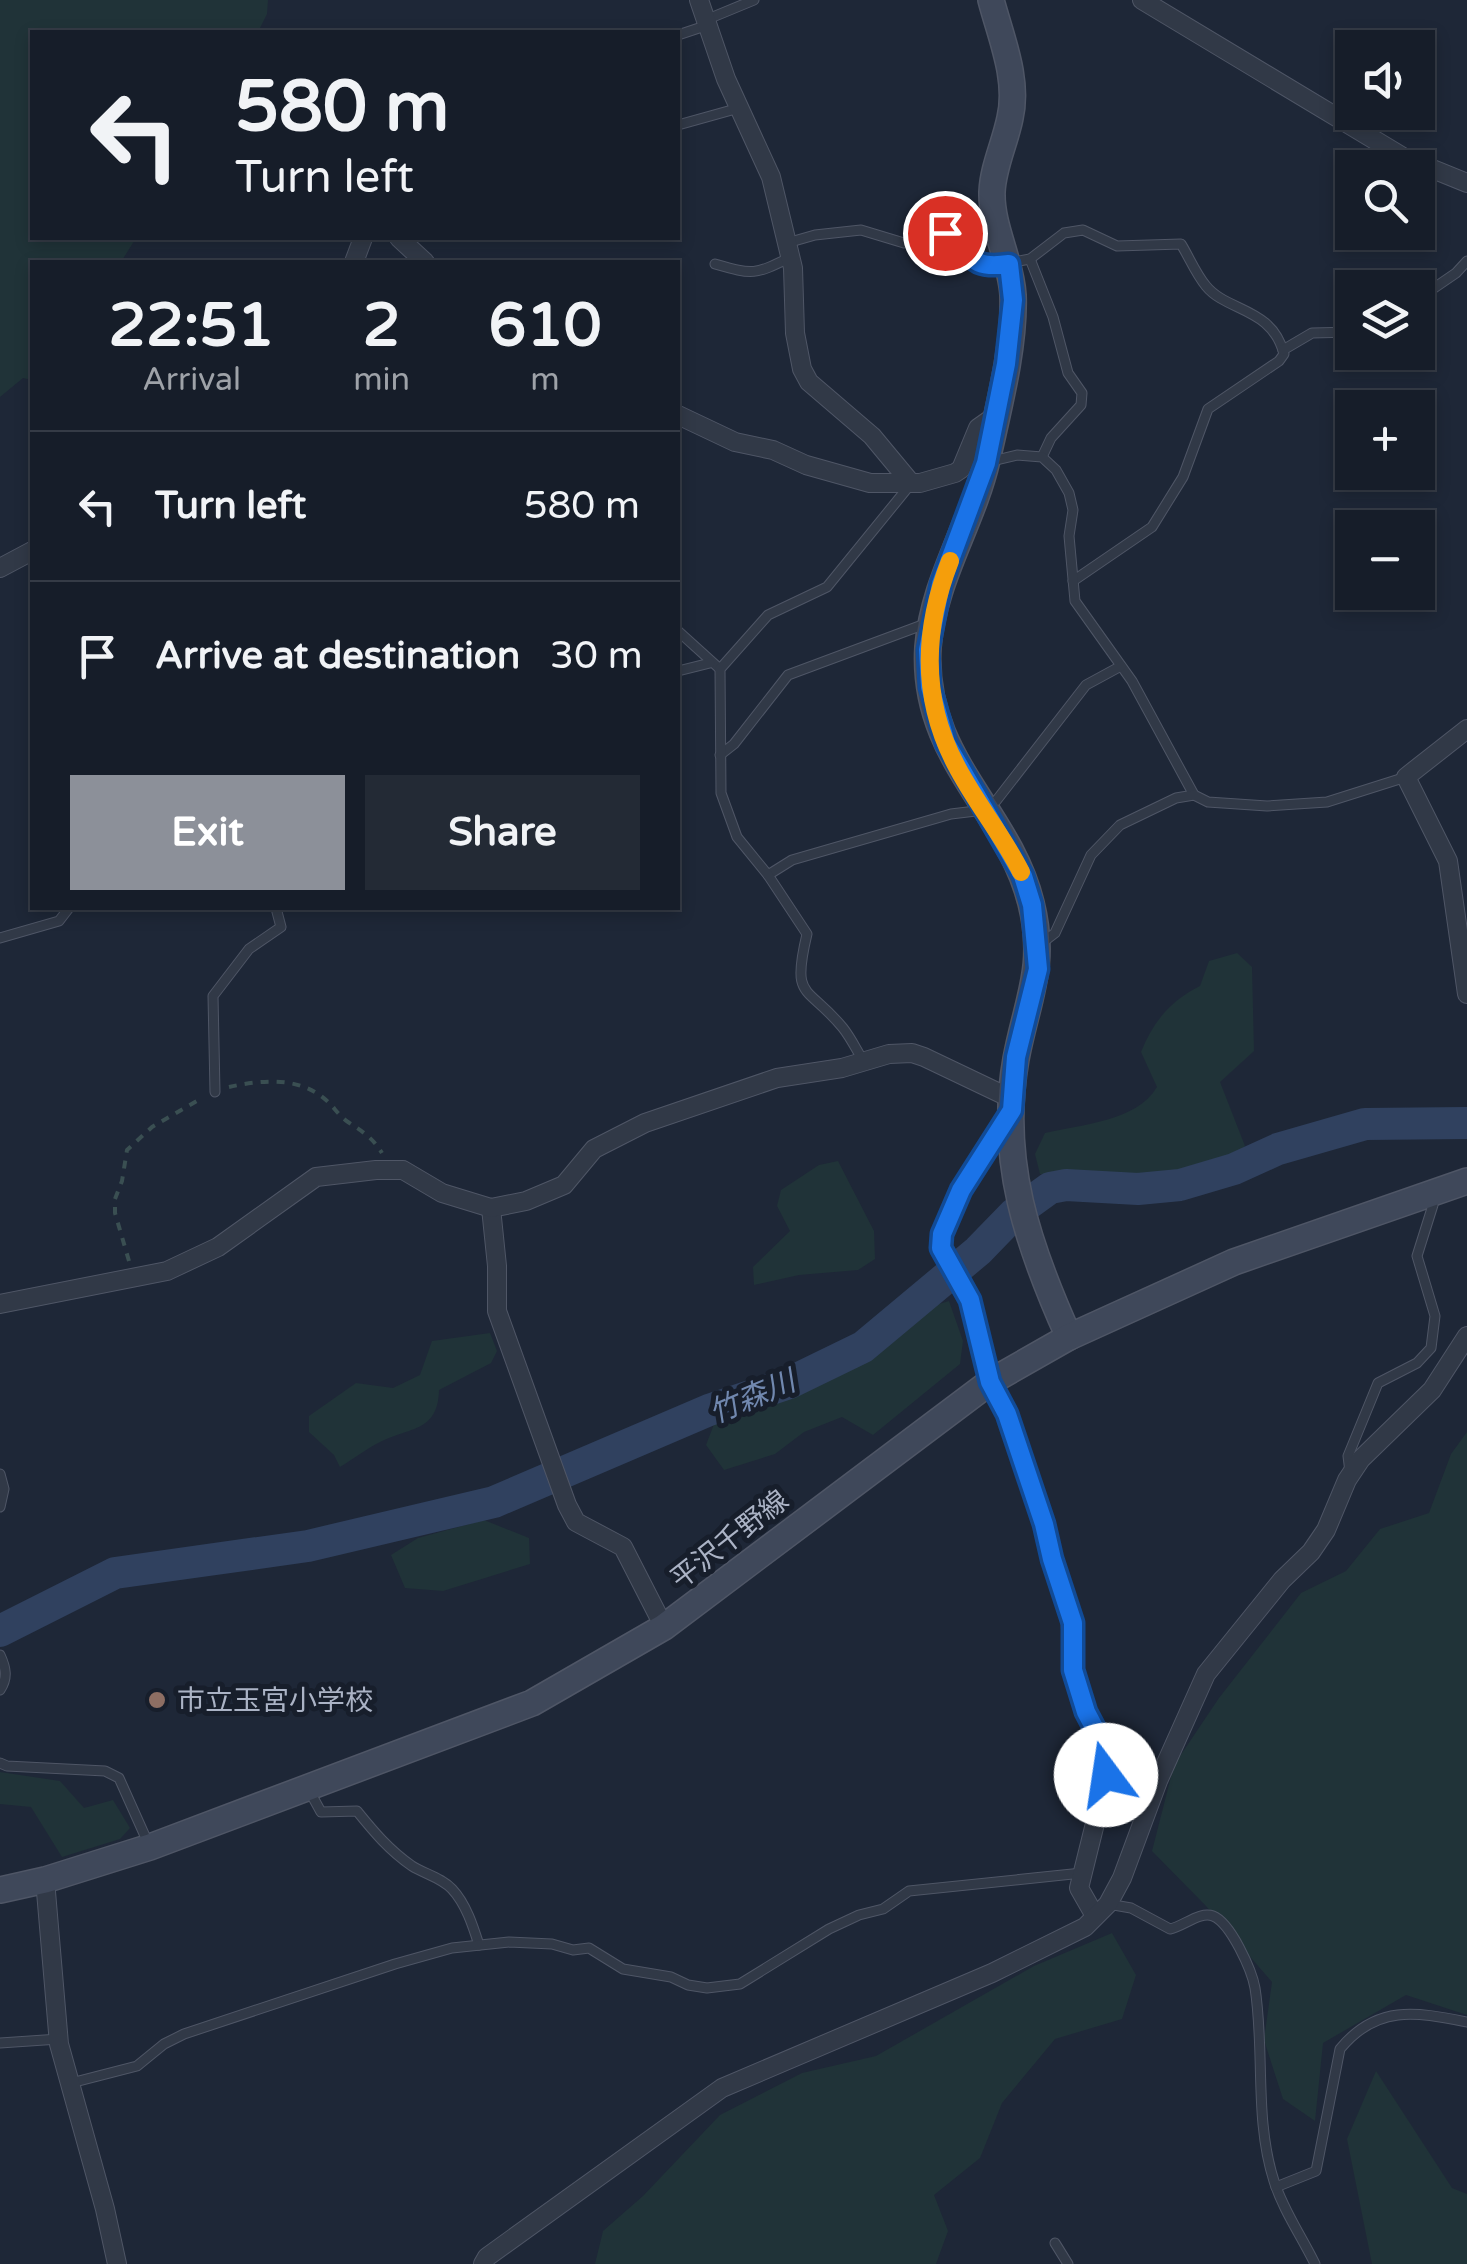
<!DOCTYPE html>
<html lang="en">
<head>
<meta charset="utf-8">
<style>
	:root { --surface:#161d29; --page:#232a35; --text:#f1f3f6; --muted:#9ea2a8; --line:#353b46; --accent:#8c9099 }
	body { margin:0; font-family:"Varela Round","Noto Sans JP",sans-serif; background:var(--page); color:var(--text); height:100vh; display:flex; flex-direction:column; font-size:38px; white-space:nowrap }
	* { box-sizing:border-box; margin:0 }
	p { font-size:32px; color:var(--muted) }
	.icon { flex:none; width:55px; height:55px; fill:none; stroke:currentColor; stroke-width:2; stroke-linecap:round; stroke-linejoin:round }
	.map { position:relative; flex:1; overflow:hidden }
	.details { position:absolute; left:30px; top:260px; width:650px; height:650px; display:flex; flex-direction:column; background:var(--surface); border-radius:0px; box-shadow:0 5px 15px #0003,0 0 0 2px var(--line) }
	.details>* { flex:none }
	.guide { position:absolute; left:30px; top:30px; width:650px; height:210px; border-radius:0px; box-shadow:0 5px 15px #0003,0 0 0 2px var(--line); background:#161d29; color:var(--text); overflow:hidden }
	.buttons { position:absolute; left:1335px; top:30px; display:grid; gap:20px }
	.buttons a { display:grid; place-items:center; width:100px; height:100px; border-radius:0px; background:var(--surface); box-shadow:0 5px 15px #0003,0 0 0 2px var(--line); font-size:50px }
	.pin { position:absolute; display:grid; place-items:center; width:85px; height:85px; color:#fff; margin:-42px; border:5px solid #fff; border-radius:50%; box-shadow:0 2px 10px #0007 }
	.me { position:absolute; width:110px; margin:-55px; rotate:346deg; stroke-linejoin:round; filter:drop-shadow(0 0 8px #0008) }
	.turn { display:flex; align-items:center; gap:35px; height:210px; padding:0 40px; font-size:45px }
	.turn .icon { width:130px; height:130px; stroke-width:2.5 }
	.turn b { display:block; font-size:70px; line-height:85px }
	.eta { display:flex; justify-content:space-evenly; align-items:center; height:170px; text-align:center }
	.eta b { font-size:60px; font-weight:700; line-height:70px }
	.button { display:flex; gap:20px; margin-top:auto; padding:20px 40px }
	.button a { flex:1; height:115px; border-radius:0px; background:var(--accent); color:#fff; font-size:40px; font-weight:700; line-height:115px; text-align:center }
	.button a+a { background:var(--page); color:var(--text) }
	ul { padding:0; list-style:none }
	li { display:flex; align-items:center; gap:30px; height:150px; padding:0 40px; border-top:2px solid var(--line) }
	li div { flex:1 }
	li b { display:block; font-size:38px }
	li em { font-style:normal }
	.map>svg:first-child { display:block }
	.green { fill:#203338 }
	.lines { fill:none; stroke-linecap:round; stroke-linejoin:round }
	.river { stroke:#30415f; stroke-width:32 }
	.lane-casing { stroke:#4f5666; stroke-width:11 }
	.street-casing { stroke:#4f5666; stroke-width:20 }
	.secondary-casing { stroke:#4f5666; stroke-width:28 }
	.path { stroke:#3a4f52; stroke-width:4; stroke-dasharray:8 8; stroke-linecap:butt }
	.lane { stroke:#313947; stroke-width:9 }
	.street { stroke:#313947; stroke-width:18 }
	.secondary { stroke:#3f485a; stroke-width:25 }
	.route-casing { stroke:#114b97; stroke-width:25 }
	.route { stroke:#1a73e8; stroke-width:18 }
	.slow { stroke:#f59e0b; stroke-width:18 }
	.education-dot { fill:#8d6e63; stroke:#171e2b; stroke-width:4 }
	.labels { text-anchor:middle; stroke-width:10; stroke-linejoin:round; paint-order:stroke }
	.street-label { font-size:28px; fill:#abb3c5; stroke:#171e2b }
	.poi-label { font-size:28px; fill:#abb3c5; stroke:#171e2b; text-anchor:start }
	.water-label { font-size:30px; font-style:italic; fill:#7188af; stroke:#171e2b }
</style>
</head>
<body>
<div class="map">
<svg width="1467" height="2264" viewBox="0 0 1467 2264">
	<rect width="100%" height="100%" fill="#1e2737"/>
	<g class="green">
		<polygon points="0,0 268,0 267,14 258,32 32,32 32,238 136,238 121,262 32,262 32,380 23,378 0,397"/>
		<path d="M 1237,953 L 1252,967 L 1254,1051 L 1220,1082 L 1245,1146 C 1202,1191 1098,1178 1040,1174 L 1035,1154 L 1045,1133 C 1082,1124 1136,1122 1157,1087 L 1141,1052 C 1153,1022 1170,1001 1200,986 L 1209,961 Z"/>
		<polygon points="838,1161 874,1231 875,1259 858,1270 799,1275 754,1285 753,1267 790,1231 777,1206 781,1190 819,1165"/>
		<polygon points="949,1301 963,1341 960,1364 873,1435 842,1417 804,1432 775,1454 724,1470 706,1445 716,1419 817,1377 893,1336 919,1310"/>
		<path d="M 490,1333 L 497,1351 L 491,1363 L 439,1390 C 438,1432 410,1427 380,1442 C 366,1449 353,1459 340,1467 L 334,1455 L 309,1432 L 309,1416 L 356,1383 L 393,1388 L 420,1375 L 432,1341 Z"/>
		<polygon points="1467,1432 1467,2015 1406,1995 1323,2043 1315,2121 1283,2099 1264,2040 1272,1982 1206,1906 1152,1851 1174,1765 1219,1698 1301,1593 1346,1571 1380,1529 1429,1513 1451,1454"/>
		<polygon points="484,1520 529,1538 530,1564 443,1591 405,1588 391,1555 418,1538"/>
		<polygon points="0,1772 60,1781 84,1808 113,1800 130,1828 120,1839 62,1857 31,1807 0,1804"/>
		<polygon points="1112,1933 1136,1975 1122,2019 1055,2039 1002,2103 980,2158 934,2195 948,2231 936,2264 595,2264 603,2231 643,2196 720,2115 802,2073 876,2056 1034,1966"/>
		<polygon points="1376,2071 1452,2188 1467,2194 1467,2264 1372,2264 1347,2139"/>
	</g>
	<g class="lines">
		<polyline class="river" points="0,1631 115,1573 308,1546 494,1502 709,1410 789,1383 863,1347 978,1251 1014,1214 1050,1188 1066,1185 1138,1189 1180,1185 1234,1169 1278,1149 1365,1124 1467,1123"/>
		<g class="lane-casing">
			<g id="lane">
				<polyline points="708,19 754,0"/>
				<polyline points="678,35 708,25"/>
				<polyline points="678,125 739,108"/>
				<path d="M 787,243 L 815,235 L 861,230 L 904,243 L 945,233 L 952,234 L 978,264 L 986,267 L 1030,259 L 1064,233 L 1083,230 L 1117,246 L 1181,244 C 1189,257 1196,274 1206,286 C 1227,312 1272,307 1284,354 L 1279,361 L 1208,409 L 1183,477 L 1152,527 L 1073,581"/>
				<polyline points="1030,259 1053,317 1068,373 1082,393 1081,405 1051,438 1042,457"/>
				<path d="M 715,264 C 754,275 754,275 791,257"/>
				<polyline points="1418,299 1456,273 1467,261"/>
				<polyline points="1283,350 1312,333 1352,332"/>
				<polyline points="988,462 1017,455 1042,457 1056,470 1069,493 1073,510 1069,536 1075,601 1132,681 1194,795"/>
				<polyline points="678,631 720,669"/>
				<polyline points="678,671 710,663"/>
				<polyline points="720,755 734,744 788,675 925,624"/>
				<polyline points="768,875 792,860 951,814 984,810 996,801 1086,685 1121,666"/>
				<polyline points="0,938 59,921 69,908"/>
				<polyline points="1042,943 1055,933 1091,855 1120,825 1176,798 1194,795 1208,802 1267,806 1327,802 1406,777"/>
				<path d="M 864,1062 C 857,1051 851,1038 843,1028 C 807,984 791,1001 807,934 L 768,875 L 737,837 L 721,793 L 720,669 L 768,615 L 827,587 L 910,485"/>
				<polyline points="215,1092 213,996 249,949 281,927 276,908"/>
				<polyline points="1350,1472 1348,1456 1378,1383 1417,1363 1431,1348 1435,1316 1417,1256 1433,1205 1430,1199"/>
				<polyline points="0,1474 4,1489 0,1507"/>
				<path d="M 0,1655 C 6,1668 8,1678 0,1690"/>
				<polyline points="0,1763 7,1766 105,1771 119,1778 149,1845"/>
				<path d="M 310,1792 L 321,1812 L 357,1811 C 374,1832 389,1850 412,1866 C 425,1874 442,1878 452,1889 C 466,1904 473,1926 479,1945"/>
				<path d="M 1108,1904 L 1131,1908 L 1170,1929 C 1184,1926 1200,1911 1213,1916 C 1231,1923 1252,1971 1255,1988 C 1265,2051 1254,2119 1274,2181 C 1283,2210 1302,2237 1315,2264"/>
				<polyline points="0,2043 59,2039"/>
				<polyline points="71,2083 137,2066 164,2044 184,2034 395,1964 452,1948 509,1942 552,1944 573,1950 589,1948 623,1969 671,1977 688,1985 707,1988 740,1984 829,1929 859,1915 883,1909 909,1891 1082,1873"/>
				<path d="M 1276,2187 L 1316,2171 L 1340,2049 C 1377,2004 1416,2012 1467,2022"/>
				<polyline points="1055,2243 1068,2264"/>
			</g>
		</g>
		<g class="street-casing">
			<g id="street">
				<polyline points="699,0 726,79 771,177 793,268 795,333 802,369 809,382 872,436 911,483"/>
				<polyline points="1142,0 1403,157 1467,183"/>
				<polyline points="399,238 425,262"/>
				<polyline points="354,262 363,238"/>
				<polyline points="678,415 735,442 773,450 806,465 870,483 920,483 955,473 961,469 978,428 995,416"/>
				<polyline points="0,568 32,551"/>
				<polyline points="1467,729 1406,777 1448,861 1467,994"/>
				<polyline points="1012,1111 961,1190 942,1234 941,1248 970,1300 990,1382 1007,1414 1044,1524 1052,1559 1070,1609 1073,1671 1086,1712 1104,1746 1107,1775 1079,1888 1095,1916"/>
				<polyline points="491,1208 497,1266 497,1311 567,1505 576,1522 623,1547 664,1627"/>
				<polyline points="0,1304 167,1271 218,1247 316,1177 376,1170 403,1170 442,1193 491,1208 526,1201 564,1185 594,1149 645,1123 777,1078 842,1068 889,1054 912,1053 924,1057 1012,1099"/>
				<polyline points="45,1880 59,2044 105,2209 117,2264"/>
				<polyline points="483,2264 487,2257 722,2088 992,1973 1085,1927 1108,1904 1122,1878 1158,1781 1206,1674 1282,1580 1311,1552 1326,1530 1347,1480 1361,1459 1432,1390 1467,1336"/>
			</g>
		</g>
		<g class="secondary-casing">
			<g id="secondary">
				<path d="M 991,0 C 1001,38 1019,79 1010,118 C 1005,143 993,167 992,192 C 991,227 1011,260 1013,295 C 1015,346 998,410 987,460 C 972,524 933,581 928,647 C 921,758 1008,809 1031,903 C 1047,966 1027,1000 1016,1059 C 998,1160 1028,1246 1069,1337"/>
				<polyline points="0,1890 45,1880 150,1847 532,1703 664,1627 990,1382 1069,1337 1234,1262 1467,1181"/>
			</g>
		</g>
		<g class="path">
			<path d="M 229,1087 C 261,1080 299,1076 326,1100 C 334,1107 339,1116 348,1122 C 363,1132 372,1137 382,1153"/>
			<polyline points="129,1261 115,1213 115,1199 122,1181 127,1150 152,1127 202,1098"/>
		</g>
		<use href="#lane" class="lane"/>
		<use href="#street" class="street"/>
		<use href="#secondary" class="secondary"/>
	</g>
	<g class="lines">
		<g class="route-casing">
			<path id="route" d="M 945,233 C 978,244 957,271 1009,264 L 1013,300 L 1006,364 L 986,463 L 941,584 L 928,650 L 930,687 L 946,743 L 1023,876 L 1032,905 L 1038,969 L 1016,1057 L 1012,1110 L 961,1190 L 942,1234 L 941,1248 L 970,1300 L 990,1382 L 1007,1414 L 1044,1524 L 1052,1559 L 1073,1623 L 1073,1670 L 1086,1712 L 1104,1746 L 1106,1775"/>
		</g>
		<use href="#route" class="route"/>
		<path class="slow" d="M 950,561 C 923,630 921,699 956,765 C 975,802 1002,834 1021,872"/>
	</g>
	<circle class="education-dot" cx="157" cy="1700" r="10"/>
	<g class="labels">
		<g class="street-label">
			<text transform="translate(729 1539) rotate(-38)" y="10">平沢千野線</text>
		</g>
		<g class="poi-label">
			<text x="177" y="1710">市立玉宮小学校</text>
		</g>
		<g class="water-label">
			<text transform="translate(752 1397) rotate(-23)" y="10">竹森川</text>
		</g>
	</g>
</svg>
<div class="buttons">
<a><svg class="icon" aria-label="sound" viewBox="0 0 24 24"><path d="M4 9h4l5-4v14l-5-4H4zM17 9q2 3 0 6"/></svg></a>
<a><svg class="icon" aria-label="search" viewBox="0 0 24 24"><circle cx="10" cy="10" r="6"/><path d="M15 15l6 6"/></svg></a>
<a><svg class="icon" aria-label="layers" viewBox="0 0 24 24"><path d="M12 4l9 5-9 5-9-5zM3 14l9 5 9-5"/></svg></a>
<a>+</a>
<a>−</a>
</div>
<div class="pin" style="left:945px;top:233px;background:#d93025"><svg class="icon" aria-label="arrive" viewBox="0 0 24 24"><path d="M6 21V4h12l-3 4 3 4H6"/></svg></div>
<svg class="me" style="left:1106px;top:1775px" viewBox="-20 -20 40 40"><circle r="19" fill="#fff"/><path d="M0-13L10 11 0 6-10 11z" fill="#1a73e8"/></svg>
<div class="guide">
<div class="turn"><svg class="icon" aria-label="left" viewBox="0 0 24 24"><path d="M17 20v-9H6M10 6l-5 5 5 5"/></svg><div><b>580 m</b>Turn left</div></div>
</div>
<section class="details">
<div class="eta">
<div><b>22:51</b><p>Arrival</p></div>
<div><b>2</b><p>min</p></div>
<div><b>610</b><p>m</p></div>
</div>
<ul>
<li><svg class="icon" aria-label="left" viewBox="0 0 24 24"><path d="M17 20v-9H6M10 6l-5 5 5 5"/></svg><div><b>Turn left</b></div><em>580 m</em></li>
<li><svg class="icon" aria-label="arrive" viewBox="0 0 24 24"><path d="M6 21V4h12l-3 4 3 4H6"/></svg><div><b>Arrive at destination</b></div><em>30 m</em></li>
</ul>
<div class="button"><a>Exit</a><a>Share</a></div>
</section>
</div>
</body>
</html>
